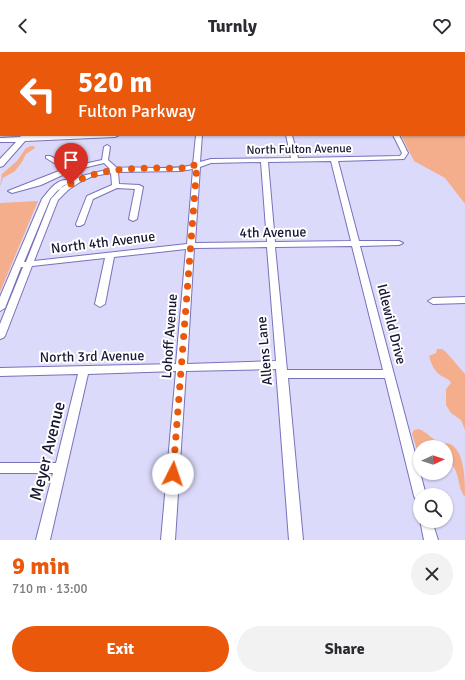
<!DOCTYPE html>
<html lang="en">
<head>
<meta charset="utf-8">
<style>
	:root { --surface:#fff; --page:#f2f2f3; --text:#2b2b33; --muted:#7c7c81; --accent:#ea580c }
	body { margin:0; font-family:Signika,sans-serif; background:var(--page); color:var(--text); height:100vh; display:flex; flex-direction:column; font-size:15px; white-space:nowrap }
	* { box-sizing:border-box; margin:0 }
	p { font-size:13px; color:var(--muted) }
	.icon { flex:none; width:22px; height:22px; fill:none; stroke:currentColor; stroke-width:2; stroke-linecap:round; stroke-linejoin:round }
	.map { position:relative; height:488px; overflow:hidden }
	.panel { display:flex; flex-direction:column; background:var(--surface); flex:1 }
	.panel>* { flex:none }
	.top-card { position:absolute; left:0px; top:0px; width:465px; height:84px; box-shadow:0 1px 3px #0004; background:#ea580c; color:#fff; overflow:hidden }
	.needle { width:26px; rotate:87deg }
	.fabs { position:absolute; left:413px; top:388px; display:grid; gap:8px }
	.fabs a { display:grid; place-items:center; width:40px; height:40px; border-radius:50%; background:var(--surface); box-shadow:0 1px 3px #0004; font-size:20px }
	.pin { position:absolute; display:grid; place-items:center; width:34px; height:34px; color:#fff; margin:-41px -17px; border-radius:50% 50% 50% 0; rotate:-45deg; box-shadow:0 0 4px #0007 }
	.pin .icon { rotate:45deg }
	.me { position:absolute; width:44px; margin:-22px; rotate:4deg; stroke-linejoin:round; filter:drop-shadow(0 0 3px #0008) }
	.turn { display:flex; align-items:center; gap:14px; height:84px; padding:0 12px; font-size:18px }
	.turn .icon { width:52px; height:52px; stroke-width:2.5 }
	.turn b { display:block; font-size:28px; line-height:34px }
	.round { display:grid; place-items:center; flex:none; width:42px; height:42px; border-radius:21px; background:var(--page) }
	.headline { display:flex; align-items:center; justify-content:space-between; height:68px; padding:0 12px }
	h1 { font-size:24px; font-weight:700; line-height:30px; color:var(--accent) }
	.button { display:flex; gap:8px; margin-top:auto; padding:8px 12px }
	.button a { flex:1; height:46px; border-radius:24px; background:var(--accent); color:#fff; font-size:16px; font-weight:700; line-height:46px; text-align:center }
	.button a+a { background:var(--page); color:var(--text) }
	header { display:flex; justify-content:space-between; align-items:center; height:52px; padding:0 12px; background:var(--surface); font-size:18px; font-weight:700 }
	.map>svg:first-child { display:block }
	.green { fill:#f5ae8c }
	.lines { fill:none; stroke-linecap:round; stroke-linejoin:round }
	.minor-casing { stroke:#7872ba; stroke-width:2 }
	.major-casing { stroke:#7872ba; stroke-width:2 }
	.minor { fill:#fff; fill-rule:evenodd }
	.major { fill:#fff; fill-rule:evenodd }
	.route { stroke:#ea580c; stroke-width:7; stroke-dasharray:0 12.6 }
	.labels { text-anchor:middle; stroke-width:4; stroke-linejoin:round; paint-order:stroke }
	.far-street-label { font-size:12px; fill:#191632; stroke:#fff }
	.street-label { font-size:14px; fill:#191632; stroke:#fff }
	.near-street-label { font-size:17px; fill:#191632; stroke:#fff }
</style>
</head>
<body>
<header><svg class="icon" aria-label="back" viewBox="0 0 24 24"><path d="M15 5l-7 7 7 7"/></svg>Turnly<svg class="icon" aria-label="heart" viewBox="0 0 24 24"><path d="M12 20l-8-8c-3-5 5-10 8-4 3-6 11-1 8 4z"/></svg></header>
<div class="map">
<svg width="465" height="488" viewBox="0 0 465 488">
	<rect width="100%" height="100%" fill="#dbdafa"/>
	<g class="green">
		<polygon points="464,72 465,72 465,152 445,126 414,109 401,83 464,83"/>
		<polygon points="31,94 34,94 35,96 26,102 22,110 15,119 3,126 0,135 2,122 17,109 26,96"/>
		<polygon points="38,149 0,240 0,151"/>
		<path d="M 437,297 L 442,297 L 446,300 L 465,322 L 465,378 L 461,368 L 451,361 L 446,353 L 446,337 L 451,331 C 448,326 444,326 440,323 C 434,319 431,311 429,304 L 436,301 Z"/>
		<path d="M 419,377 C 428,381 431,386 437,389 C 442,392 447,390 452,393 C 465,402 465,430 465,445 C 456,434 461,415 446,409 L 446,395 L 420,395 L 420,402 L 418,401 L 412,382 L 414,378 Z"/>
	</g>
	<g class="lines">
		<g class="minor-casing">
			<g id="minor">
				<rect x="265" y="0" width="5" height="1"/>
				<rect x="464" y="25" width="1" height="4"/>
				<path d="M 196,83 L 202,83 L 200,110 L 211,107 L 291,106 L 286,83 L 292,83 L 298,106 L 400,104 L 402,101 L 393,83 L 399,83 L 408,101 L 404,107 L 338,109 L 359,189 L 399,189 L 403,191 L 399,193 L 360,194 L 426,443 L 420,443 L 420,450 L 416,448 L 414,444 L 385,326 L 288,326 L 303,488 L 289,488 L 276,317 L 186,319 L 175,488 L 161,488 L 176,319 L 88,322 L 50,488 L 36,488 L 53,421 L 0,421 L 0,411 L 56,411 L 78,322 L 0,324 L 0,316 L 176,312 L 186,197 L 114,205 L 105,252 L 100,255 L 95,252 L 105,206 L 32,214 L 5,284 L 3,286 L 0,287 L 0,272 L 23,215 L 21,215 L 5,256 L 0,259 L 0,245 L 42,147 C 48,140 56,127 67,128 L 67,132 L 57,139 L 50,147 L 24,210 L 26,210 L 51,147 L 63,134 L 79,125 L 69,120 L 41,133 L 12,141 L 8,139 L 64,117 L 46,106 L 46,104 L 50,104 L 70,115 L 102,108 L 104,95 L 107,93 L 110,95 L 108,108 L 117,116 C 141,114 171,119 193,113 ZM 331,109 L 351,189 L 275,190 L 268,110 ZM 261,110 L 267,190 L 195,191 L 200,115 L 211,111 ZM 104,111 L 110,117 L 82,124 L 81,122 L 75,118 ZM 193,117 L 187,192 L 34,209 L 58,148 L 68,138 L 80,130 L 93,124 L 111,121 L 112,133 L 87,144 L 76,172 L 77,174 L 80,174 L 84,172 L 93,147 L 117,136 L 135,137 L 129,167 L 133,169 L 137,167 L 143,135 L 139,133 L 119,132 L 118,120 L 180,119 ZM 352,194 L 383,318 L 287,318 L 275,195 ZM 267,195 L 276,309 L 187,312 L 194,196 Z"/>
				<polygon points="465,245 465,251 433,252 428,249 433,246"/>
				<polygon points="420,468 432,469 438,488 424,488"/>
			</g>
		</g>
		<g class="major-casing">
			<g id="major">
				<rect x="49" y="0" width="6" height="1"/>
				<rect x="464" y="69" width="1" height="4"/>
				<polygon points="22,83 29,84 119,83 115,85 25,89 3,114 0,115 0,107 16,90 0,90 0,86 20,85"/>
			</g>
		</g>
		<use href="#minor" class="minor"/>
		<use href="#major" class="major"/>
	</g>
	<g class="lines">
		<path class="route" d="M 71,132 C 106,112 150,117 188,116 L 197,112 L 173,422"/>
	</g>
	<g class="labels">
		<g class="far-street-label">
			<text transform="translate(299 97) rotate(-1)" y="4">North Fulton Avenue</text>
		</g>
		<g class="street-label">
			<text transform="translate(273 180) rotate(-1)" y="5">4th Avenue</text>
			<text transform="translate(103 190) rotate(-7)" y="5">North 4th Avenue</text>
			<text transform="translate(392 272) rotate(76)" y="5">Idlewild Drive</text>
			<text transform="translate(169 284) rotate(-86)" y="5">Lohoff Avenue</text>
			<text transform="translate(264 299) rotate(-95)" y="5">Allens Lane</text>
			<text transform="translate(92 304) rotate(-1)" y="5">North 3rd Avenue</text>
		</g>
		<g class="near-street-label">
			<text transform="translate(47 399) rotate(-76)" y="6">Meyer Avenue</text>
		</g>
	</g>
</svg>
<div class="fabs">
<a><svg class="needle" viewBox="-14 -14 28 28"><path d="M0-13l5 13h-10z" fill="#e53935"/><path d="M0 13l5-13h-10z" fill="#7c7c81"/></svg></a>
<a><svg class="icon" aria-label="search" viewBox="0 0 24 24"><circle cx="10" cy="10" r="6"/><path d="M15 15l6 6"/></svg></a>
</div>
<div class="pin" style="left:71px;top:132px;background:#d93025"><svg class="icon" aria-label="arrive" viewBox="0 0 24 24"><path d="M6 21V4h12l-3 4 3 4H6"/></svg></div>
<svg class="me" style="left:173px;top:422px" viewBox="-20 -20 40 40"><circle r="19" fill="#fff"/><path d="M0-13L10 11 0 6-10 11z" fill="#ea580c"/></svg>
<div class="top-card">
<div class="turn"><svg class="icon" aria-label="left" viewBox="0 0 24 24"><path d="M17 20v-9H6M10 6l-5 5 5 5"/></svg><div><b>520 m</b>Fulton Parkway</div></div>
</div>
</div>
<section class="panel">
<div class="headline"><div><h1>9 min</h1><p>710 m · 13:00</p></div><a class="round"><svg class="icon" aria-label="close" viewBox="0 0 24 24"><path d="M6 6l12 12M18 6L6 18"/></svg></a></div>
<div class="button"><a>Exit</a><a>Share</a></div>
</section>
</body>
</html>
